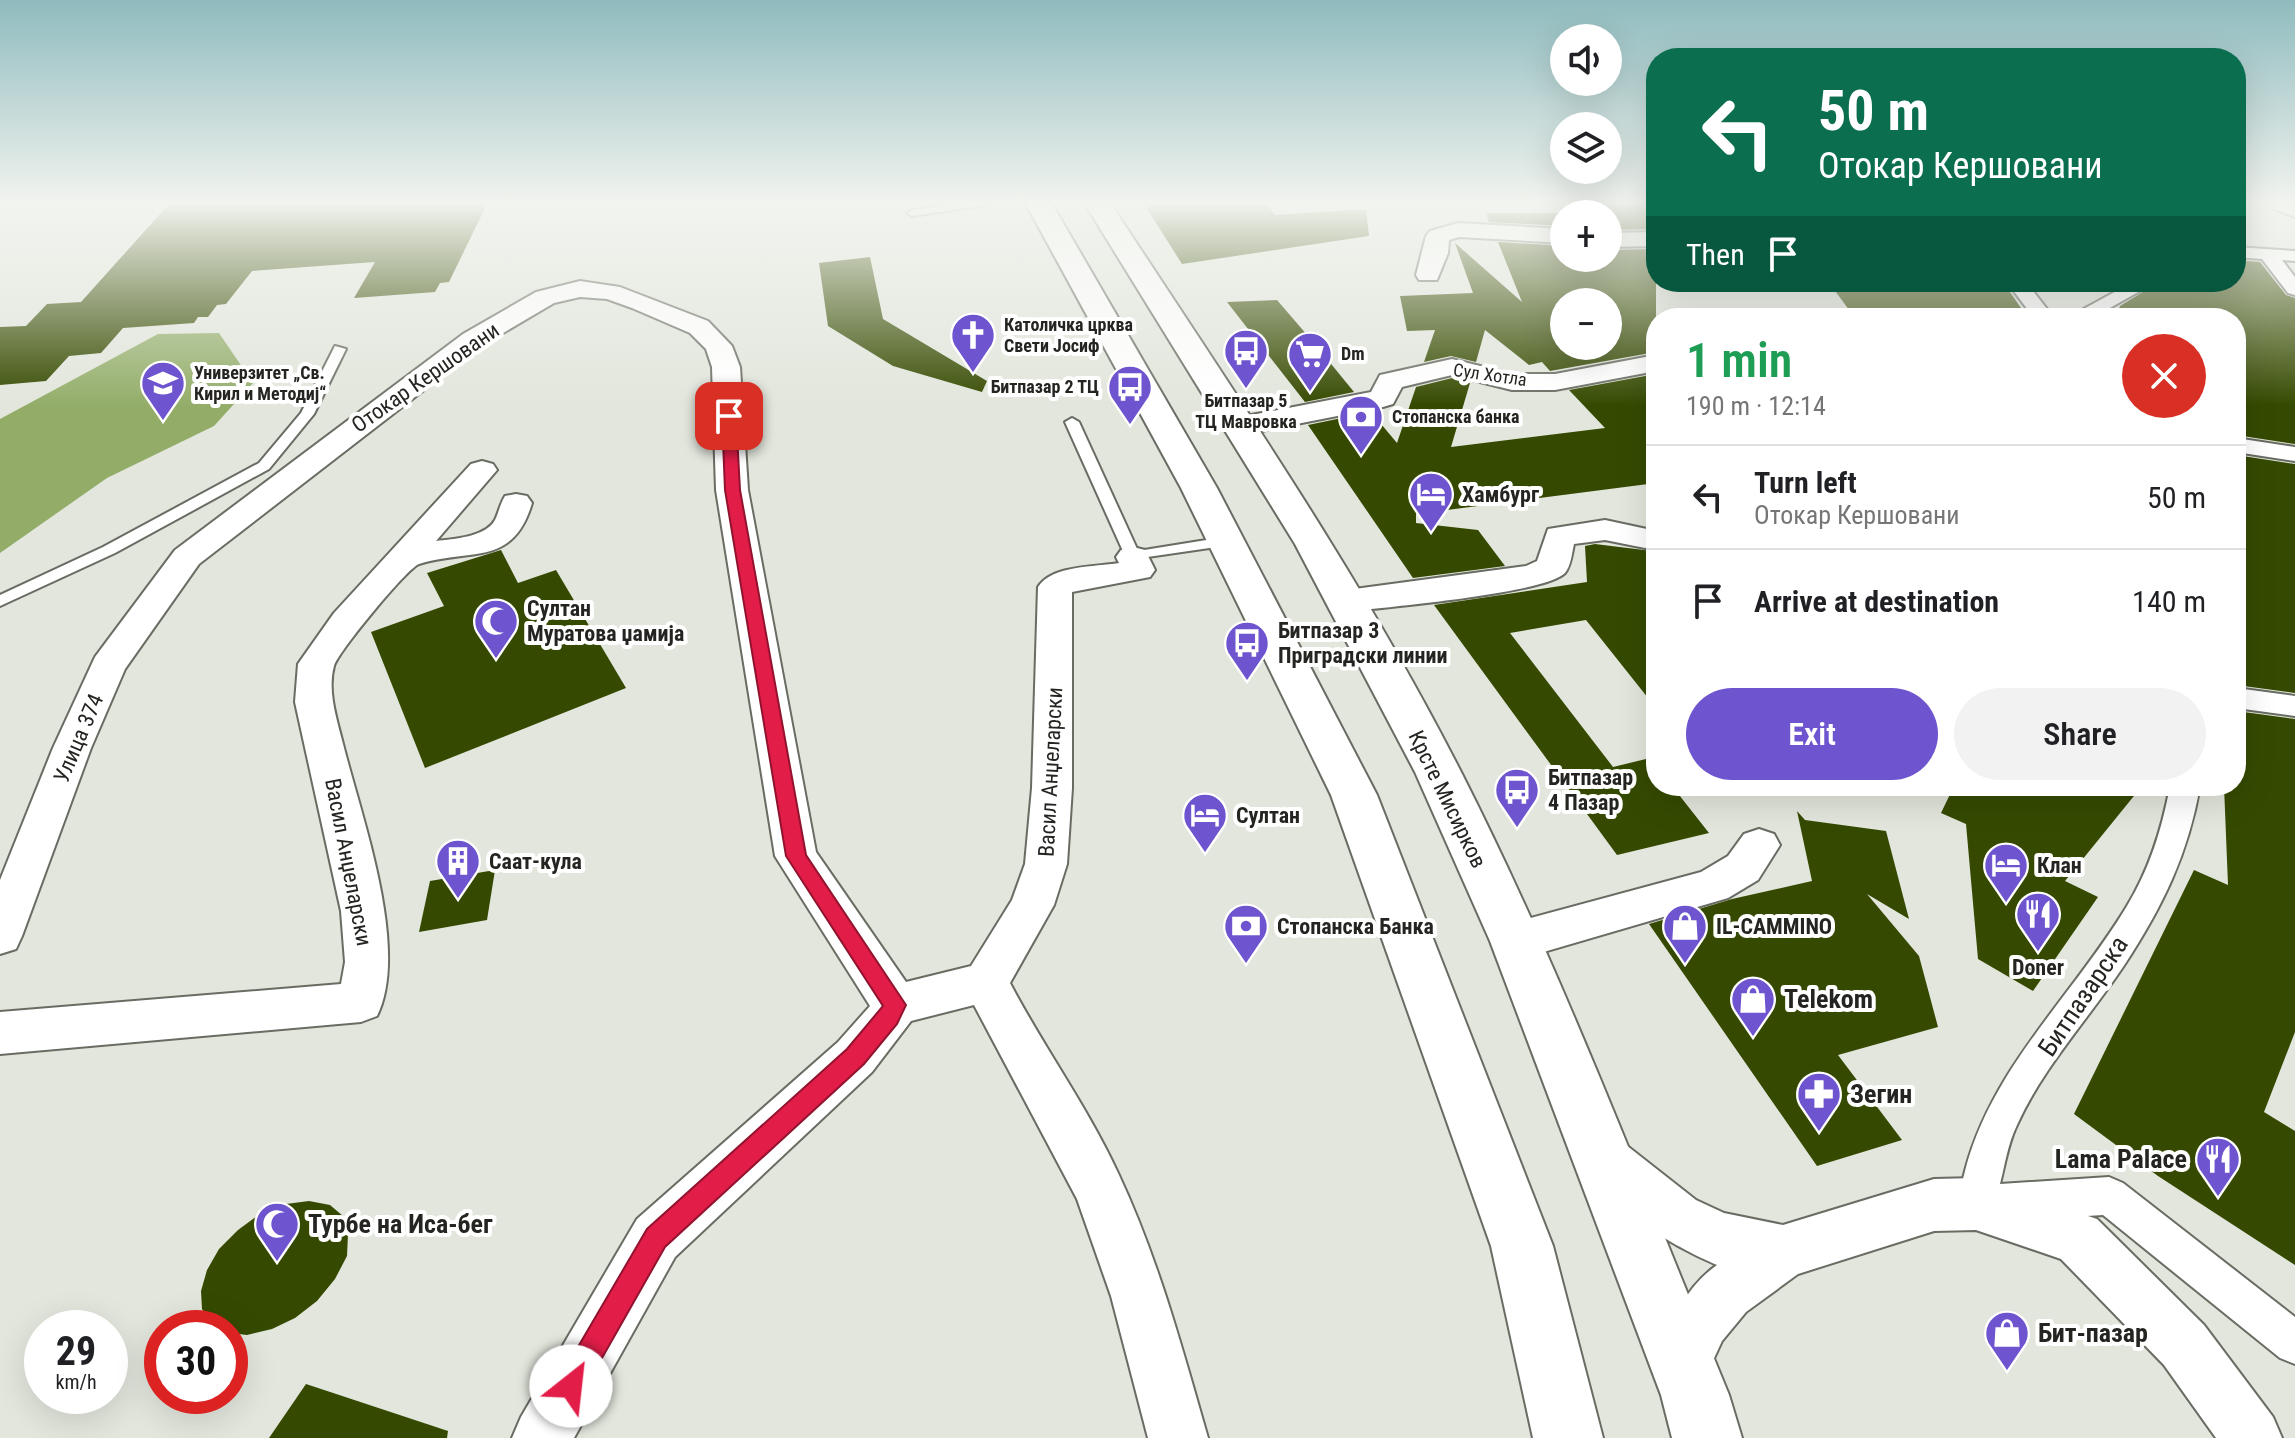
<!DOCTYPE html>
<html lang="en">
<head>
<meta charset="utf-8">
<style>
	:root { --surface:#fff; --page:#f2f2f2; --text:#202124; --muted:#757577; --line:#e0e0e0; --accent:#6e54ce }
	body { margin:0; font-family:"Roboto Condensed",sans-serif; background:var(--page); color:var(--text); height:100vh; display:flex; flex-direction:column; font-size:30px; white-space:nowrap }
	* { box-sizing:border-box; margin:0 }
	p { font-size:26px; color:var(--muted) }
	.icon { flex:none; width:44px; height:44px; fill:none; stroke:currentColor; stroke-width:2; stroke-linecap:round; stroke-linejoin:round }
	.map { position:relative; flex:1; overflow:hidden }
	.drawer { position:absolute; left:1646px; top:308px; width:600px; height:488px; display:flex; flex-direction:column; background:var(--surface); border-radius:32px; box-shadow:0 8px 32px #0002 }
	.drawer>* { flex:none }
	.guide { position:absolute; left:1646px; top:48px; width:600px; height:244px; border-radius:32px; box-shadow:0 8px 32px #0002; background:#0b6e4f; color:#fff; overflow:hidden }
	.buttons { position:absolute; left:1550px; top:24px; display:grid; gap:16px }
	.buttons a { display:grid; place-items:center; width:72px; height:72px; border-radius:50%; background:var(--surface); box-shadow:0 8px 32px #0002; font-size:40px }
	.speed { position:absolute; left:24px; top:1310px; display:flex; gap:16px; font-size:40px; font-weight:700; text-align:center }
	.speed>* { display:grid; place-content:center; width:104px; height:104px; border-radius:50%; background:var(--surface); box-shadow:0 8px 32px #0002; line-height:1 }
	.speed small { font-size:20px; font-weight:400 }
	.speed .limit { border:12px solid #d22; background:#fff; color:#111 }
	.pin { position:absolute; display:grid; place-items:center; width:68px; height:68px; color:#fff; margin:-34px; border-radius:16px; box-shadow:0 4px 12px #0006 }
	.me { position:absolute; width:88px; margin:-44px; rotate:29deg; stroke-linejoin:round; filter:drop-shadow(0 0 6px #0008) }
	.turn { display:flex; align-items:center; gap:28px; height:168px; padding:0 40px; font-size:36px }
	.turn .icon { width:104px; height:104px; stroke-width:2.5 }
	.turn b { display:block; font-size:56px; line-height:68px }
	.then { display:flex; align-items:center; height:76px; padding:0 40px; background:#0003; gap:16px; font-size:30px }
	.round { display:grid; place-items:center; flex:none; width:84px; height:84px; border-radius:42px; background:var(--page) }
	.head { display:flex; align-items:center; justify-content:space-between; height:136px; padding:0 40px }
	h1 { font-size:48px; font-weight:600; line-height:60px; color:#1e9e55 }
	.button { display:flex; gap:16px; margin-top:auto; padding:16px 40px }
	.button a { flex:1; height:92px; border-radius:48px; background:var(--accent); color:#fff; font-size:32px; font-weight:600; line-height:92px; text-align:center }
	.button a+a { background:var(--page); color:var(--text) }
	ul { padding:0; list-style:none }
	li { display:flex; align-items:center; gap:24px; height:104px; padding:0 40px; border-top:2px solid var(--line) }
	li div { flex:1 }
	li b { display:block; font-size:30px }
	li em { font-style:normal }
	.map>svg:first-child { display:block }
	.forest { fill:#93ad69 }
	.building { fill:#354a00; fill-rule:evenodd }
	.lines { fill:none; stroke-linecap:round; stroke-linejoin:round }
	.service-casing { stroke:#686c62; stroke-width:4 }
	.pedestrian-casing { stroke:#686c62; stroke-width:4 }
	.minor-casing { stroke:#686c62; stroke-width:4 }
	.tertiary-casing { stroke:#686c62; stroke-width:4 }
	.service { fill:#fff; fill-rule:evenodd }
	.pedestrian { fill:#fff; fill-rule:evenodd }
	.minor { fill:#fff; fill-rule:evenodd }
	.tertiary { fill:#fff; fill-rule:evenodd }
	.route { fill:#e11d48; stroke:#92132f; stroke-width:2 }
	.labels { text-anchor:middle; stroke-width:8; stroke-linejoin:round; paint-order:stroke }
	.far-poi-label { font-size:18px; font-weight:bold; fill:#242521; stroke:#fff; text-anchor:start }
	.far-street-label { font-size:18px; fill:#242521; stroke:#fff }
	.street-label { font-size:22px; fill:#242521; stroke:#fff }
	.poi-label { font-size:22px; font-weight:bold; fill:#242521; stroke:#fff; text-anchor:start }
	.near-street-label { font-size:26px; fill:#242521; stroke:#fff }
	.near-poi-label { font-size:26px; font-weight:bold; fill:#242521; stroke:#fff; text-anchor:start }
</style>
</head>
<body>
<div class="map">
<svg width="2295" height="1438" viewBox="0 0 2295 1438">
	<rect width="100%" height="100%" fill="#e2e6dc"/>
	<polygon class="forest" points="219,333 253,383 214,426 107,478 0,553 0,419 158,334"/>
	<g class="building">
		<polygon points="169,204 487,204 449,282 440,283 435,292 354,298 375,262 252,271 226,304 217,305 208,317 198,317 194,323 123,328 101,353 69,356 46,381 0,385 0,327 26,326 47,304 81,302"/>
		<polygon points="1144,204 1267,204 1275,215 1366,209 1369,236 1182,264"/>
		<polygon points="1596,204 1656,204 1656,229 1608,230 1608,214 1564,214 1564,226 1489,222 1486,213 1605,213"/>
		<path d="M 1498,242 L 1564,246 L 1564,258 L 1608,258 L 1608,250 L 1656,249 L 1656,352 L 1550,371 L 1542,362 L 1529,365 L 1485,330 L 1476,362 L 1451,356 L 1424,362 L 1435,330 L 1407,331 L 1400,296 L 1473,293 L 1455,243 L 1522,302 ZM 1564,302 L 1608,302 L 1608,346 L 1564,346 Z"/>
		<polygon points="870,257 883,319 987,381 982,392 893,366 828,326 819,263"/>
		<polygon points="2236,260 2260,262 2286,295 2295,298 2295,444 2236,435 2236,318 2115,318 2120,306 2159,282 2236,282"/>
		<polygon points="1907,282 2003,282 2028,318 1855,318 1830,284 1907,285"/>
		<polygon points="1277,300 1314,343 1354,392 1305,402 1227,302"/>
		<polygon points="1656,374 1656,483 1416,514 1416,523 1478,530 1505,566 1413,578 1308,425 1371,412 1397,443 1416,387 1452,378 1470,383 1451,447 1605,428 1569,390"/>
		<polygon points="2236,455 2295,464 2295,693 2236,685"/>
		<polygon points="1595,544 1652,551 1656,580 1656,708 1586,620 1510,633 1613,767 1650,758 1656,765 1656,786 1672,786 1709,833 1617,855 1434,605 1587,582 1585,546"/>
		<polygon points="501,550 518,583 556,570 626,688 425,768 371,632 444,606 427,573"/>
		<polygon points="2236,711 2295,719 2295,1032 2264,1112 2295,1131 2295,1265 2158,1176 2074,1114 2194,870 2228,885 2224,786 2236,786"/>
		<polygon points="1954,786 2142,786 2065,881 2098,897 2033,991 1978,959 1966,824 1941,813"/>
		<polygon points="1797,811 1805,820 1886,831 1909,919 1867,894 1919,956 1938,1027 1838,1055 1902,1140 1817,1166 1649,924 1732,899 1812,881"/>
		<polygon points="495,870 487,920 419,932 430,881"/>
		<polygon points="309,1201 330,1205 343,1216 348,1234 347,1256 335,1279 317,1301 295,1318 272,1329 247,1335 230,1333 230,1328 211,1324 202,1309 201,1291 207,1270 219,1249 238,1230 261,1213 286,1204"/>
		<polygon points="306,1384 448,1431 447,1438 269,1438"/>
	</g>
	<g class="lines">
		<g class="service-casing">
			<g id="service">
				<polygon points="959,204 993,204 912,216 907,213 912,210"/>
				<polygon points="335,346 346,349 314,414 269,469 115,553 0,606 0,595 103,547 259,463 301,413"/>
				<polygon points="1072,418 1079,422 1138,551 1225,537 1233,542 1230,545 1127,560 1065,422"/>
			</g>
		</g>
		<g class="pedestrian-casing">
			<g id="pedestrian">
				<polygon points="2270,204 2295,206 2295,217 2272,208"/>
				<polygon points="2236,247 2295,251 2295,261 2282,260 2295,277 2295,295 2288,293 2262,259 2236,257"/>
				<polygon points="2007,282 2026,282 2054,318 2034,318"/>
				<polygon points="2133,282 2156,282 2092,318 2067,318"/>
				<polygon points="2236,438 2295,447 2295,461 2236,452"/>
				<polygon points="2236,688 2295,696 2295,716 2236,708"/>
				<path d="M 2170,786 L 2200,786 C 2188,854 2163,906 2125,964 C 2090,1017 2043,1067 2017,1125 C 2008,1143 2005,1164 2000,1184 L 2109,1177 L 2123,1183 L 2295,1317 L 2295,1364 L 2280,1358 L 2103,1215 L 1976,1223 L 1962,1217 C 1955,1201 1961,1188 1965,1171 C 1992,1067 2073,996 2127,906 C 2150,868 2162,829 2170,786 Z"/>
			</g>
		</g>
		<g class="minor-casing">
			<g id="minor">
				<polygon points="1458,223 1564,229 1564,243 1459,237 1449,240 1448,253 1437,280 1419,280 1416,275 1426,236 1430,231"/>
				<polygon points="1656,232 1656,246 1608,247 1608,233"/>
				<path d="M 580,281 L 620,287 L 708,321 L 732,346 L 740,367 L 748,490 L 816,852 L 906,982 L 971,966 L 1012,900 L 1025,864 L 1032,788 L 1038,587 C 1052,565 1095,567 1119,563 L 1116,557 L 1121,550 L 1133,547 L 1145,550 L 1155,570 L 1150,577 L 1072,592 L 1072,788 L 1067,864 L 1054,905 L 1010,983 C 1044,1048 1087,1106 1118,1173 C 1158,1258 1182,1348 1208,1438 L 1148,1438 L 1111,1296 L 1077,1199 L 974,1005 L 911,1021 L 872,1072 L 675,1257 L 574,1438 L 512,1438 L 521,1417 L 637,1219 L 838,1042 L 870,1006 L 775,856 L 716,490 L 712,367 L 706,349 L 690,333 L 632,308 L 607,299 L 580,297 L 554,303 L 481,346 L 199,564 L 125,669 L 91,748 L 22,936 L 16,949 L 0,954 L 0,880 L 53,748 L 95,657 L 175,550 L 463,334 L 536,292 Z"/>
				<polygon points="1656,355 1656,371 1555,390 1512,390 1452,375 1402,387 1393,404 1383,407 1241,435 1231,432 1226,426 1231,420 1241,417 1371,392 1380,375 1452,359 1512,374 1555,374"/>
				<path d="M 482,461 L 493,464 L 497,470 L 436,541 C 453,539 486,537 495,520 C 499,512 500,504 505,496 L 516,494 L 527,496 L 532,503 C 513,568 469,548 419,564 C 408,567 338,652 334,666 C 327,691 337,720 343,744 C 361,816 410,949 377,1016 L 361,1022 L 0,1054 L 0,1012 L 341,984 L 345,962 L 341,911 L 295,702 L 298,664 L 334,613 L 471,464 Z"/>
				<path d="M 1605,520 L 1656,531 L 1656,545 L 1645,548 L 1605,540 L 1574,544 C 1572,553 1571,566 1565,573 C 1544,594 1385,607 1347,612 L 1335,609 L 1330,601 L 1335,593 L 1347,590 L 1526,566 L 1537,561 L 1548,529 Z"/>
				<polygon points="1759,829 1774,834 1780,845 1758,880 1728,898 1516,960 1500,954 1494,941 1500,928 1516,922 1701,872 1728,856 1744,834"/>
				<path d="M 1608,1137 L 1626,1145 L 1696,1200 L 1724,1213 L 1783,1225 L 1934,1179 L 1976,1178 L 2097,1219 L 2204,1325 L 2273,1417 L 2282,1438 L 2216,1438 L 2164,1365 L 2061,1259 L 1976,1230 L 1934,1231 L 1798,1274 L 1746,1312 L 1722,1341 L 1703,1382 L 1683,1391 L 1663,1382 L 1654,1362 C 1669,1326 1684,1288 1717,1265 C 1675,1247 1601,1205 1582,1162 L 1590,1145 Z"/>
			</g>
		</g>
		<g class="tertiary-casing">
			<g id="tertiary">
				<polygon points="1026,204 1052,204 1217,488 1377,795 1553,1246 1603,1438 1533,1438 1491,1246 1331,795 1181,488"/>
				<path d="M 1085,204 L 1111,204 C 1233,391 1361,575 1462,774 C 1564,975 1643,1187 1729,1395 L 1742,1438 L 1672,1438 L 1661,1395 L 1490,941 L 1415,772 L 1295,544 Z"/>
			</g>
		</g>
		<use href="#service" class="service"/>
		<use href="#pedestrian" class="pedestrian"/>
		<use href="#minor" class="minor"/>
		<use href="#tertiary" class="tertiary"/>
	</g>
	<linearGradient id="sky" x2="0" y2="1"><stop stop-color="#8fbbbe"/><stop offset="0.5" stop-color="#f2f4ef"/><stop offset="1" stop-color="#f2f4ef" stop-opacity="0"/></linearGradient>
	<rect width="2295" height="406" fill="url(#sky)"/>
	<polygon class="route" points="729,412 736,416 740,490 806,855 906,1005 897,1024 864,1064 665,1247 581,1395 571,1399 561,1395 557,1386 561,1376 647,1229 847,1049 883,1006 786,856 725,490 722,416"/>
	<defs>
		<g id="church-pin" transform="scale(2.3)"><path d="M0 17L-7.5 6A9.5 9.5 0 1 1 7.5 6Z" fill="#6e54ce" stroke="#fff"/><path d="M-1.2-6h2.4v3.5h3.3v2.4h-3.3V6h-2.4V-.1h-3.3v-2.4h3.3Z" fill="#fff"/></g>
		<g id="bus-pin" transform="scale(2.3)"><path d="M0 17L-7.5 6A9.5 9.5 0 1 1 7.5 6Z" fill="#6e54ce" stroke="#fff"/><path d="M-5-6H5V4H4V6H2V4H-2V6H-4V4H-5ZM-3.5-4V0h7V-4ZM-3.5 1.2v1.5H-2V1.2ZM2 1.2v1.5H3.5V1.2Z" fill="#fff"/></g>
		<g id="supermarket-pin" transform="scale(2.3)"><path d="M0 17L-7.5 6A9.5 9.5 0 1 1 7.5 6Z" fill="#6e54ce" stroke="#fff"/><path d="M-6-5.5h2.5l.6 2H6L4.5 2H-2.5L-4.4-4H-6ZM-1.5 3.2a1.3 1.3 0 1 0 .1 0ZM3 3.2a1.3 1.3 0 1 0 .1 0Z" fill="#fff"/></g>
		<g id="university-pin" transform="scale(2.3)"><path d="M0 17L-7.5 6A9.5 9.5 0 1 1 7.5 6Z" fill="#6e54ce" stroke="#fff"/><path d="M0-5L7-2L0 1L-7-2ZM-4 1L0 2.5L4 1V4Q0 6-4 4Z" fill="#fff"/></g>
		<g id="bank-pin" transform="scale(2.3)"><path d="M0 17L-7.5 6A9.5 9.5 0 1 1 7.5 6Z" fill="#6e54ce" stroke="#fff"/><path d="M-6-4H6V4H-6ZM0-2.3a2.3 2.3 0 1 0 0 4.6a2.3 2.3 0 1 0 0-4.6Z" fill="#fff"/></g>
		<g id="hotel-pin" transform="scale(2.3)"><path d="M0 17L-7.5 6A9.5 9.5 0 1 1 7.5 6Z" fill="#6e54ce" stroke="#fff"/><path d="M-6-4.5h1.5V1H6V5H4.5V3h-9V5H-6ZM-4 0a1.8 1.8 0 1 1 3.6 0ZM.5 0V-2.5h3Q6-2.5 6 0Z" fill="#fff"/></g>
		<g id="mosque-pin" transform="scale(2.3)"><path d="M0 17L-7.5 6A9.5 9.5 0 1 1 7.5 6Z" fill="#6e54ce" stroke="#fff"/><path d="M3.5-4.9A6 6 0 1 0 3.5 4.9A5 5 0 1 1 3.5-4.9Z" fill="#fff"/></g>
		<g id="building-pin" transform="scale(2.3)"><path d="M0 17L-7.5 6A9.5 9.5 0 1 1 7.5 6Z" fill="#6e54ce" stroke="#fff"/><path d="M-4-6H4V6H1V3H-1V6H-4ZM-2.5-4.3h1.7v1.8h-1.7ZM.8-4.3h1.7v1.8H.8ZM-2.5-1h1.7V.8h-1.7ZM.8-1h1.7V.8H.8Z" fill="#fff"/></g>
		<g id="restaurant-pin" transform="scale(2.3)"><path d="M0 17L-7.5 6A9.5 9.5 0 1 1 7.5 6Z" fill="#6e54ce" stroke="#fff"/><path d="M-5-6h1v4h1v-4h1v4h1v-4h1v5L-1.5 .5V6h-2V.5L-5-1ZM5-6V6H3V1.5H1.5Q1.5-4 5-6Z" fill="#fff"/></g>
		<g id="shop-pin" transform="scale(2.3)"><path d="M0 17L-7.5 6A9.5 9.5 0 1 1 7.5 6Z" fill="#6e54ce" stroke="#fff"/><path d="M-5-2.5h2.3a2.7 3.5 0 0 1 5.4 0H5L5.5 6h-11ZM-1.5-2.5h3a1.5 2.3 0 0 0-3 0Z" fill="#fff"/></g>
		<g id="pharmacy-pin" transform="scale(2.3)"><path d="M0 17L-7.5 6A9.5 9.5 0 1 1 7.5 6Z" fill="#6e54ce" stroke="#fff"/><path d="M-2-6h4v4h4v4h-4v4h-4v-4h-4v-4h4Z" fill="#fff"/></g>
	</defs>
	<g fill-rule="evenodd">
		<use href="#church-pin" x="973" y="335"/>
		<use href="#bus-pin" x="1246" y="351"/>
		<use href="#supermarket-pin" x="1310" y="354"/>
		<use href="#university-pin" x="163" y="383"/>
		<use href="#bus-pin" x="1130" y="387"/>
		<use href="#bank-pin" x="1361" y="417"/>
		<use href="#hotel-pin" x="1431" y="494"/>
		<use href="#mosque-pin" x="496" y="621"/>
		<use href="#bus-pin" x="1247" y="643"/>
		<use href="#bus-pin" x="1517" y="790"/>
		<use href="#hotel-pin" x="1205" y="815"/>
		<use href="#building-pin" x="458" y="861"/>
		<use href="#hotel-pin" x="2006" y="865"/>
		<use href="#restaurant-pin" x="2038" y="914"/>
		<use href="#bank-pin" x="1246" y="926"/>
		<use href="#shop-pin" x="1685" y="926"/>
		<use href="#shop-pin" x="1753" y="999"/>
		<use href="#pharmacy-pin" x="1819" y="1094"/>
		<use href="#restaurant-pin" x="2218" y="1159"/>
		<use href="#mosque-pin" x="277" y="1224"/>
		<use href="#shop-pin" x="2007" y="1333"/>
	</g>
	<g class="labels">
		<g class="far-poi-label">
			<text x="1004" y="331">Католичка црква<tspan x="1004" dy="21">Свети Јосиф</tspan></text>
			<text x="1341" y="360">Dm</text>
			<text x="194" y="379">Универзитет „Св.<tspan x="194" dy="21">Кирил и Методиј“</tspan></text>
			<text x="1099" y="393" text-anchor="end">Битпазар 2 ТЦ</text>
			<text x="1246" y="407" text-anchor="middle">Битпазар 5<tspan x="1246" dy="21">ТЦ Мавровка</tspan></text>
			<text x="1392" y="423">Стопанска банка</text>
		</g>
		<g class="far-street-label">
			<text transform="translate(1490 375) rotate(8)" y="6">Сул Хотла</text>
		</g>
		<g class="street-label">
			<text transform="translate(425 377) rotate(-35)" y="8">Отокар Кершовани</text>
			<text transform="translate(78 738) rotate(-67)" y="8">Улица 374</text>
			<text transform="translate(1050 772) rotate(-87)" y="8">Васил Анџеларски</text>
			<text transform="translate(1448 799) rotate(64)" y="8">Крсте Мисирков</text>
			<text transform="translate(349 862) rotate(79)" y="8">Васил Анџеларски</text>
		</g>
		<g class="poi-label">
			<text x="1462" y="502">Хамбург</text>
			<text x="527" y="616">Султан<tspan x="527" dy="25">Муратова џамија</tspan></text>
			<text x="1278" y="638">Битпазар 3<tspan x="1278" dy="25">Приградски линии</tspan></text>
			<text x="1548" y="785">Битпазар<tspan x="1548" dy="25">4 Пазар</tspan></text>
			<text x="1236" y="823">Султан</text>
			<text x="489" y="869">Саат-кула</text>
			<text x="2037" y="873">Клан</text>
			<text x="1277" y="934">Стопанска Банка</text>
			<text x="1716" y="934">IL-CAMMINO</text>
			<text x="2038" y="975" text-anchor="middle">Doner</text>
		</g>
		<g class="near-street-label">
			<text transform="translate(2083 996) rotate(-56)" y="9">Битпазарска</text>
		</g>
		<g class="near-poi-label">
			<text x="1784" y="1008">Telekom</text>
			<text x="1850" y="1103">Зегин</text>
			<text x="2187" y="1168" text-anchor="end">Lama Palace</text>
			<text x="308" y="1233">Турбе на Иса-бег</text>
			<text x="2038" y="1342">Бит-пазар</text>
		</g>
	</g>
</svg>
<div class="buttons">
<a><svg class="icon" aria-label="sound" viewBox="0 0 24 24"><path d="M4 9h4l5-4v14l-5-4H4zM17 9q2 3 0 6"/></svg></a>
<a><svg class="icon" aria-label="layers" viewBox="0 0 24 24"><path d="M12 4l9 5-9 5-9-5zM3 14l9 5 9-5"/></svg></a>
<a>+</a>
<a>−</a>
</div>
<div class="speed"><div>29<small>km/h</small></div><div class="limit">30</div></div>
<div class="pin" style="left:729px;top:416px;background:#d93025"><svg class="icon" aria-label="arrive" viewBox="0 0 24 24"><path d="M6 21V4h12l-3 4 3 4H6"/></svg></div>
<svg class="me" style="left:571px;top:1386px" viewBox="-20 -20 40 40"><circle r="19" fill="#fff"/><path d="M0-13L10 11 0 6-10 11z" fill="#e11d48"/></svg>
<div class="guide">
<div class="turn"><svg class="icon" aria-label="left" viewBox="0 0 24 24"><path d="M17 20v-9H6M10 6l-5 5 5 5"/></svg><div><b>50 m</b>Отокар Кершовани</div></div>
<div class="then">Then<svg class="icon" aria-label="arrive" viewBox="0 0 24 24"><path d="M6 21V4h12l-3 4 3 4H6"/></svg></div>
</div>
<section class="drawer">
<div class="head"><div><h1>1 min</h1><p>190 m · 12:14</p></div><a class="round" style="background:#d93025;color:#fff"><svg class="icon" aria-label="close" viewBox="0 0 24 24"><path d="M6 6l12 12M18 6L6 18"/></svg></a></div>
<ul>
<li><svg class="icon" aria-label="left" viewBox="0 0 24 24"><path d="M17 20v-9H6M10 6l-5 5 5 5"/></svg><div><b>Turn left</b><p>Отокар Кершовани</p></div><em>50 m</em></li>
<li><svg class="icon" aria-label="arrive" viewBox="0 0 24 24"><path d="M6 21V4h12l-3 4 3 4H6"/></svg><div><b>Arrive at destination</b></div><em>140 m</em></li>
</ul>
<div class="button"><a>Exit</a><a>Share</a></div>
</section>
</div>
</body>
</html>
